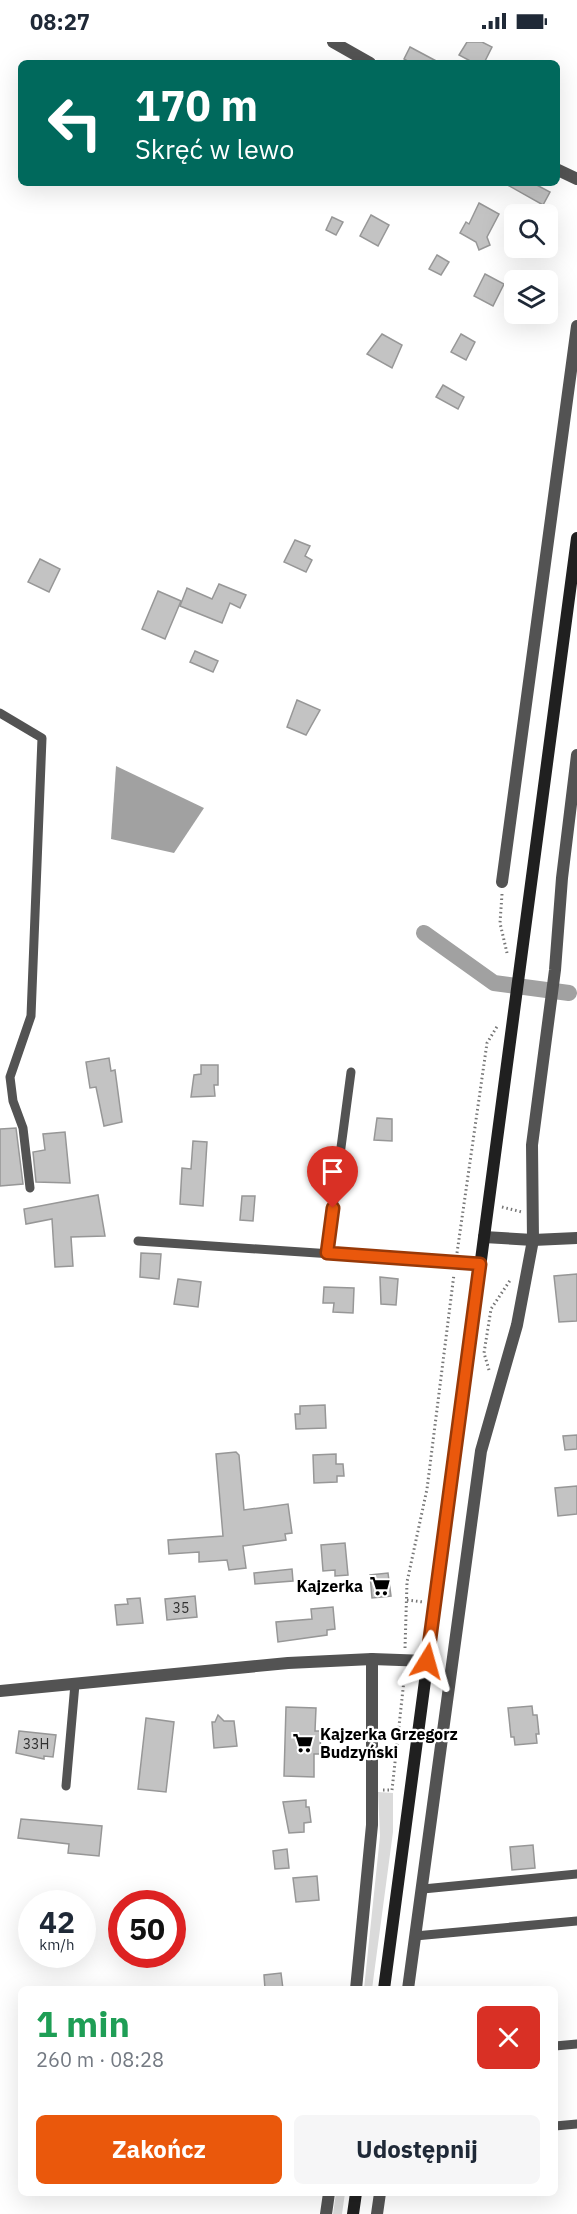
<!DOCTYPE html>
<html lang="pl">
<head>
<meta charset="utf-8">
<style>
	:root { --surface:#fff; --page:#f6f6f7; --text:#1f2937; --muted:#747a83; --accent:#ea580c }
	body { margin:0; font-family:"IBM Plex Sans",sans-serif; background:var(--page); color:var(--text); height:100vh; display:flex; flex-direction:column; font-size:22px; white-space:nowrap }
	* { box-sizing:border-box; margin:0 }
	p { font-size:20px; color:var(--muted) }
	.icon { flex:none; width:33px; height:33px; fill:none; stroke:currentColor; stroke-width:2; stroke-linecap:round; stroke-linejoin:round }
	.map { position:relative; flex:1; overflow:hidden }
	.panel { position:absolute; left:18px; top:1944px; width:540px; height:210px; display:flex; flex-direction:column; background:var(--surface); border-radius:9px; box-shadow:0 6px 24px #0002 }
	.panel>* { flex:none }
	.banner { position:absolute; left:18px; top:18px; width:542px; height:126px; border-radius:9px; box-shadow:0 6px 24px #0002; background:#00695c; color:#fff; overflow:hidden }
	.buttons { position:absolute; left:504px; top:162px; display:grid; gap:12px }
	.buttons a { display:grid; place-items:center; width:54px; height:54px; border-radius:9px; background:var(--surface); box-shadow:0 6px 24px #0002; font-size:30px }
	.speed { position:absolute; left:18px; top:1848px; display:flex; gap:12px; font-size:30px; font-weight:700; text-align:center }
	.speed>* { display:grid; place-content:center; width:78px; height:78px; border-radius:50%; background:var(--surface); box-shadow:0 6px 24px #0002; line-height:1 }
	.speed small { font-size:15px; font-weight:400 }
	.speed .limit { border:9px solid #d22; background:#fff; color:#111 }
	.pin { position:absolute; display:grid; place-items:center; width:51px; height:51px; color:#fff; margin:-62px -26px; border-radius:50% 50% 50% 0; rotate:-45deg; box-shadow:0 0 6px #0007 }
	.pin .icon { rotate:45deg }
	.me { position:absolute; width:66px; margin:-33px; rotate:8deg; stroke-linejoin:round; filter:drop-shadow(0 0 4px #0008) }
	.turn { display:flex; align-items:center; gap:21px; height:126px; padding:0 18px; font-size:27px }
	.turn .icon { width:78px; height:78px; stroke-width:2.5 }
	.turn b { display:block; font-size:42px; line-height:51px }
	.round { display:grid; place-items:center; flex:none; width:63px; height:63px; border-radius:9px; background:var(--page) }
	.overview { display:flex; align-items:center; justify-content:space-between; height:102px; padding:0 18px }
	h1 { font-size:36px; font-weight:800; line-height:45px; color:#1e9e55 }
	.button { display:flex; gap:12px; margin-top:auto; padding:12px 18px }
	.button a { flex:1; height:69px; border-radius:9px; background:var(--accent); color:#fff; font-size:24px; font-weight:800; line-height:69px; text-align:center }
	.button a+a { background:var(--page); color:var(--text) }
	.status { display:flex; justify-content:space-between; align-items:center; height:42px; padding:0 30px; background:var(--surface); direction:ltr }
	.status svg { height:16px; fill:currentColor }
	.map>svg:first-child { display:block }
	.green { fill:#dadada }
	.water { fill:#a1a1a1 }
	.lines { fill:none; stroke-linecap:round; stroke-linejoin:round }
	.canal { stroke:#a1a1a1; stroke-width:16 }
	.building { fill:#c3c3c3; stroke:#979797; stroke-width:1.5 }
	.path { stroke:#757575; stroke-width:3; stroke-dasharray:1.5 3; stroke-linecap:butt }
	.service { stroke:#535353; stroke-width:9 }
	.minor { stroke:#535353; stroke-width:12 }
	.secondary { stroke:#202020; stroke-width:12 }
	.route-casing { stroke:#983908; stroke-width:15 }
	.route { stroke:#ea580c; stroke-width:10 }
	.labels { text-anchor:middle; stroke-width:4.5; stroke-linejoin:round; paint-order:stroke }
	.number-label { font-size:14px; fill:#313131 }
	.poi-label { font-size:16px; font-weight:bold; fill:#000; stroke:#fff; text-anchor:end }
</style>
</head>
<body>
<div class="status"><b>08:27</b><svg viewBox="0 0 49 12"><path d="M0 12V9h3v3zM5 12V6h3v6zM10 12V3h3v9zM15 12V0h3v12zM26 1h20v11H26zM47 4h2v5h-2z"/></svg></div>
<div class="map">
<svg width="577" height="2172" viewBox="0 0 577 2172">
	<rect width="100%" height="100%" fill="#fff"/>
	<g class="green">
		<polygon points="378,1750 393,1751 393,1790 372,1947 364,1947 380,1794"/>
		<polygon points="336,2151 345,2151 342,2172 333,2172"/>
	</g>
	<polygon class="water" points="116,724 204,766 174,811 111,797"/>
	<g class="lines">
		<polyline class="canal" points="424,891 494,941 569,951"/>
	</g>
	<g class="building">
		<polygon points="467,0 482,0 492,5 484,21 474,21 459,13"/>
		<polygon points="410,5 440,21 411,21 404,17"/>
		<polygon points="504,141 533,141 550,150 543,163"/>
		<polygon points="479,161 499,172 487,195 490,203 479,208 476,200 460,191 466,180 469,182"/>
		<polygon points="371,173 389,183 378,204 360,194"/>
		<polygon points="332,175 343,180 336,193 326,188"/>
		<polygon points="437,213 449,220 441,233 429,227"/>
		<polygon points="485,232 504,242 493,264 474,254"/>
		<polygon points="382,292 402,303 392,326 367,312"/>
		<polygon points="461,292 475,300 466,318 451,310"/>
		<polygon points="443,343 464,355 458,367 436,355"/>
		<polygon points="295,498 310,504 305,514 312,518 306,530 284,520"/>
		<polygon points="40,517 60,527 49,550 28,540"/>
		<polygon points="219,542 246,553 240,566 230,561 222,581 180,564 187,546 212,557"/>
		<polygon points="158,549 181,559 165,597 142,587"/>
		<polygon points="195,609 218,619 213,630 190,620"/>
		<polygon points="297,658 320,668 306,693 287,685"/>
		<polygon points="109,1016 111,1029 115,1028 122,1080 104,1084 96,1045 90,1046 86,1020"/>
		<polygon points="201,1023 218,1023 218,1043 214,1043 215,1054 191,1055 194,1033 201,1032"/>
		<polygon points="377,1076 392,1077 392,1099 374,1098"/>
		<polygon points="16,1086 23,1142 0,1144 0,1087"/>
		<polygon points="65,1090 70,1141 36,1140 33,1110 45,1108 43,1092"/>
		<polygon points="193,1099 207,1100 203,1164 180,1162 182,1126 191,1127"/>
		<polygon points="98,1153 105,1194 71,1195 73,1224 55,1225 52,1177 26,1182 24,1167"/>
		<polygon points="242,1154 255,1154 253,1179 240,1178"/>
		<polygon points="141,1211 161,1212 159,1237 140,1235"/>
		<polygon points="577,1232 577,1279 559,1280 554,1234"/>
		<polygon points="380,1235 398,1237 396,1263 381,1262"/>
		<polygon points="178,1237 201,1240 198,1265 174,1262"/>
		<polygon points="324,1245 354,1246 353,1271 333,1270 334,1261 323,1261"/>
		<polygon points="325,1363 326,1386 296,1387 295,1372 300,1372 300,1364"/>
		<polygon points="577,1393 577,1407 565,1408 563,1394"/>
		<polygon points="236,1410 239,1413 244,1468 288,1462 292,1491 285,1492 286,1498 243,1504 246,1526 229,1528 227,1518 199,1520 199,1510 169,1512 168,1498 223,1494 216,1412"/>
		<polygon points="336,1412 336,1422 343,1422 344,1434 337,1434 337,1440 314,1441 313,1413"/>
		<polygon points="577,1444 577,1472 558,1474 555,1446"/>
		<polygon points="345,1501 348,1533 335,1534 335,1528 323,1529 321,1503"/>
		<polygon points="292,1527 293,1539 255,1542 254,1531"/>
		<polygon points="388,1531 391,1554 372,1556 370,1533"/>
		<polygon points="195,1554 197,1575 167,1578 165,1557"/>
		<polygon points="140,1556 143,1581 117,1583 115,1563 128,1562 127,1557"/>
		<polygon points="333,1565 335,1587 327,1588 327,1593 278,1600 276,1580 312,1577 311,1567"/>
		<polygon points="532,1664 533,1673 537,1673 539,1692 536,1692 537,1701 515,1703 514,1695 511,1695 508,1666"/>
		<polygon points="286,1665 316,1666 315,1689 321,1689 320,1712 314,1712 314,1735 284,1734"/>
		<polygon points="218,1673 224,1679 234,1679 237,1704 214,1706 212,1680 215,1680"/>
		<polygon points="146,1676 174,1680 166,1750 138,1747"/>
		<polygon points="19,1689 56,1693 53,1715 44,1714 44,1717 16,1711"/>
		<polygon points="306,1758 306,1765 309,1765 311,1780 304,1781 304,1790 289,1791 283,1760"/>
		<polygon points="21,1777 102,1784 99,1814 68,1811 69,1802 18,1796"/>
		<polygon points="533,1803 535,1826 512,1828 510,1805"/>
		<polygon points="287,1807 289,1826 275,1827 273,1809"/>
		<polygon points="317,1834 319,1858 296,1860 293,1836"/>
		<polygon points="281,1931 283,1947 265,1947 264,1933"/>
	</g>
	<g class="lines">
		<g class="path">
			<polyline points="502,852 500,881 507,911"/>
			<polyline points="502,1165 522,1170"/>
			<polyline points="457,1211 487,1001 498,983"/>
			<polyline points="489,1328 484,1311 491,1267 511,1237"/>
			<polyline points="407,1558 423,1560"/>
			<polyline points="405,1606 407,1540 427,1447 454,1232"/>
			<polyline points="383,1748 392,1748 405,1629"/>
		</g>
		<g class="service">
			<polyline points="0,671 42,696 31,974 10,1035 13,1059 23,1086 30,1146"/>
			<polyline points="138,1199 480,1222"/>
			<polyline points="327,1211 351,1030"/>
			<polyline points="66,1744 75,1642"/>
			<polyline points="423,1847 577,1832"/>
			<polyline points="415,1894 577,1879"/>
			<polyline points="555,2004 577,2002"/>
			<polyline points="555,2084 577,2082"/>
		</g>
		<g class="minor">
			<polyline points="333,0 370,21"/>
			<polyline points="556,127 577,137"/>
			<polyline points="502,840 577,284"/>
			<polyline points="484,1195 533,1198 577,1196"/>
			<polyline points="0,1649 288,1621 372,1617 427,1619"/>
			<polyline points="356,1947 372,1783 372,1617"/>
			<polyline points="408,1947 481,1409 517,1283 533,1198 532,1103 555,928 562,836 577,713"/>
			<polyline points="326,2172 329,2151"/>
			<polyline points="377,2172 380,2151"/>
		</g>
		<g class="secondary">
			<polyline points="384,1947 577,496"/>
			<polyline points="353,2172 356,2151"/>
		</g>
	</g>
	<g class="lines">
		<g class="route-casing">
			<polyline id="route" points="333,1166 327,1211 480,1222 427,1619"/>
		</g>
		<use href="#route" class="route"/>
	</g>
	<defs>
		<g id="supermarket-bare" transform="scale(1.62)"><path d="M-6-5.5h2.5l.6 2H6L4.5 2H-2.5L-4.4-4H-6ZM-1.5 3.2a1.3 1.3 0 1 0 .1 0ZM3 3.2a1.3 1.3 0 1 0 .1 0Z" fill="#000" stroke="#fff" stroke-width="2.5" paint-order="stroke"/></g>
	</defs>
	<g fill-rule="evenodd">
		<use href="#supermarket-bare" x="380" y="1544"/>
		<use href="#supermarket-bare" x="303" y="1701"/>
	</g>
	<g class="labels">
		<g class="number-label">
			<text x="181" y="1571">35</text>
			<text x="36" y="1707">33H</text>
		</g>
		<g class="poi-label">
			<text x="363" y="1550">Kajzerka</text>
			<text x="320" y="1698" text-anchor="start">Kajzerka Grzegorz<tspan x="320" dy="18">Budzyński</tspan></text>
		</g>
	</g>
</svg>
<div class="buttons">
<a><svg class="icon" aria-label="search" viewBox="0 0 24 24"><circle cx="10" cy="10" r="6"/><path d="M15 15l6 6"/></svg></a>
<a><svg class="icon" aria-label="layers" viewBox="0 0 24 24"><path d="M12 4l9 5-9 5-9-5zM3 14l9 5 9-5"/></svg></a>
</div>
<div class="speed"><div>42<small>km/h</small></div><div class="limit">50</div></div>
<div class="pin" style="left:333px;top:1166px;background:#d93025"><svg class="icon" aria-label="arrive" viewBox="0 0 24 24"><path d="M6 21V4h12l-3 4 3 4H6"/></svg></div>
<svg class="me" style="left:427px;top:1619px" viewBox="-20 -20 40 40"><path d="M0-17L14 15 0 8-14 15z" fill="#ea580c" stroke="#fff" stroke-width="4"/></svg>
<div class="banner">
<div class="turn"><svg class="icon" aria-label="left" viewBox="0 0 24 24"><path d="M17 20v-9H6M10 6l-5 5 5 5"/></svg><div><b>170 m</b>Skręć w lewo</div></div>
</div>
<section class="panel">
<div class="overview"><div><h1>1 min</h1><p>260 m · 08:28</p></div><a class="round" style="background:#d93025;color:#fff"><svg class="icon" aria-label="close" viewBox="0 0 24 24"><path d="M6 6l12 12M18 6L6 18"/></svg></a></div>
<div class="button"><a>Zakończ</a><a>Udostępnij</a></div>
</section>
</div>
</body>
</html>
